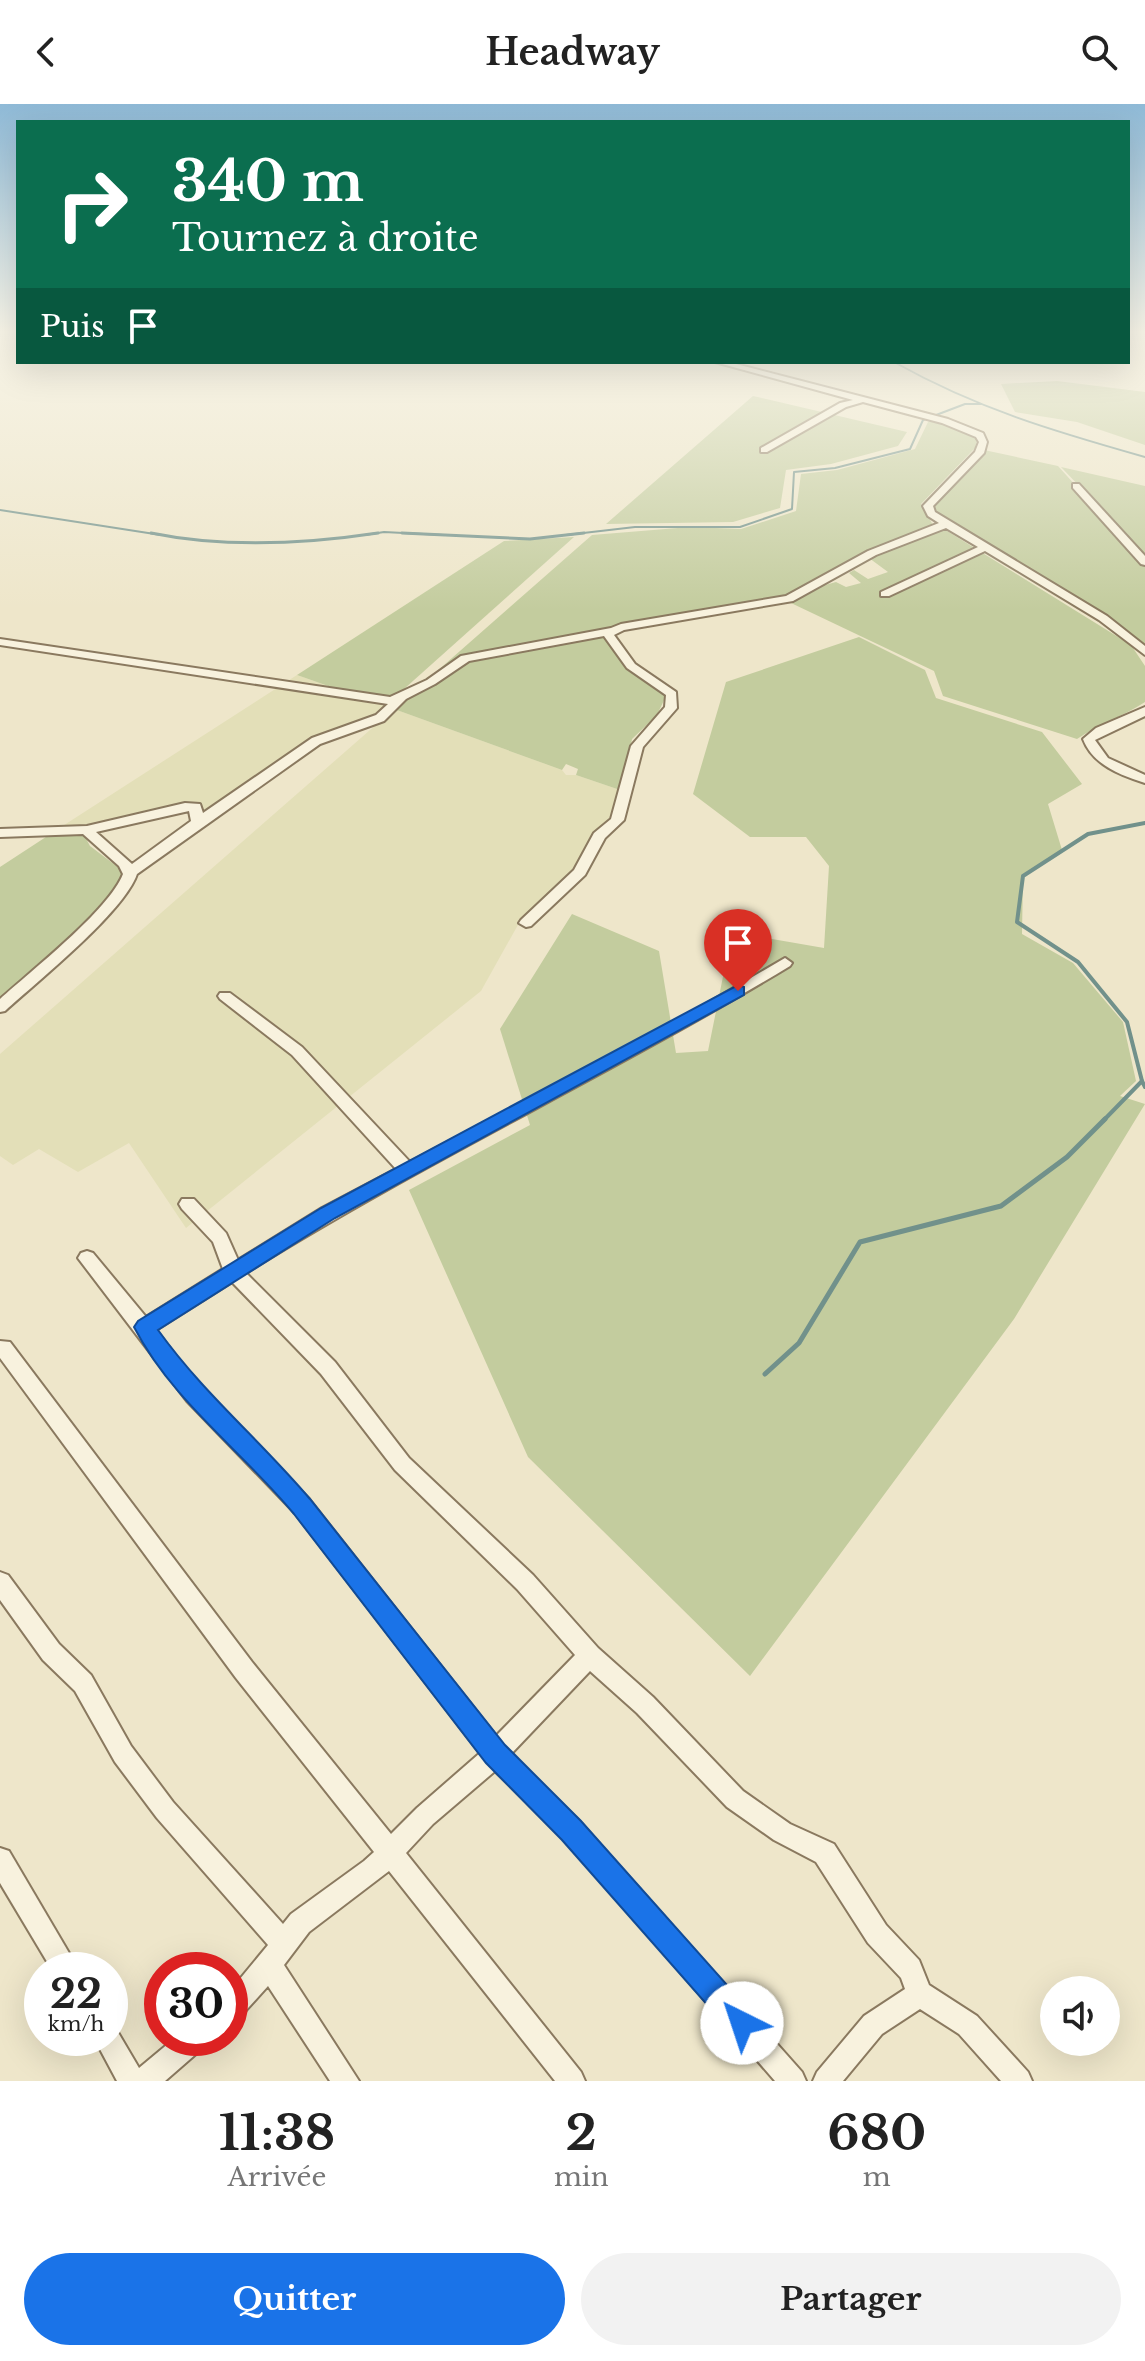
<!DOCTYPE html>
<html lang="fr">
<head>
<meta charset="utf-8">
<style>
	:root { --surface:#fff; --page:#f2f2f2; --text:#222; --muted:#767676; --accent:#1a73e8 }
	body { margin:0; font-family:"Libre Baskerville",serif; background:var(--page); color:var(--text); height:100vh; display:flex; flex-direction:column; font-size:30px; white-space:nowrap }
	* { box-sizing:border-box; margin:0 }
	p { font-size:26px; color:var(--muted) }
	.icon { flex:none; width:44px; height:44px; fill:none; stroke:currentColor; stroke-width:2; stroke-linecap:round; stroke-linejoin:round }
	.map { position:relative; height:1977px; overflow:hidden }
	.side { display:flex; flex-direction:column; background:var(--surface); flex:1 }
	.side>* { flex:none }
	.top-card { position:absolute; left:16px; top:16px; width:1114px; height:244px; border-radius:0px; box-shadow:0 8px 32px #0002; background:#0b6e4f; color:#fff; overflow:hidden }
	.tools { position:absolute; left:1040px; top:1872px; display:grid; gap:16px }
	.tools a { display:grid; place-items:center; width:80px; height:80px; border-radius:50%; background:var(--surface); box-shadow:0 8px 32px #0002; font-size:40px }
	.speed { position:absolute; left:24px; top:1848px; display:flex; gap:16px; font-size:40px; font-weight:700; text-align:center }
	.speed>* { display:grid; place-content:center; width:104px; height:104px; border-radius:50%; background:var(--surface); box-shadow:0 8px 32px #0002; line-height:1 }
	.speed small { font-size:20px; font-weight:400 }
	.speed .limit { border:12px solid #d22; background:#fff; color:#111 }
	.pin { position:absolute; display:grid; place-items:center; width:68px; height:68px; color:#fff; margin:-82px -34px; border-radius:50% 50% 50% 0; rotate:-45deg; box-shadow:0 0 8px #0007 }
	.pin .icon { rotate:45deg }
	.me { position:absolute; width:88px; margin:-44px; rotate:319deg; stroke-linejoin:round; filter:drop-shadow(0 0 6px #0008) }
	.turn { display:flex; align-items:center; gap:28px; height:168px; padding:0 24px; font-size:36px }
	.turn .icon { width:104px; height:104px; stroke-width:2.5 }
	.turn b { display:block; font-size:56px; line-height:68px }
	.then { display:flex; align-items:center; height:76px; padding:0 24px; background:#0003; gap:16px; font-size:30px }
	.eta { display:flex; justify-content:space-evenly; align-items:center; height:136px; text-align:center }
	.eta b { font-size:48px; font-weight:800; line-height:56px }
	.action { display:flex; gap:16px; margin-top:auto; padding:16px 24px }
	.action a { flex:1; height:92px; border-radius:48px; background:var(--accent); color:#fff; font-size:32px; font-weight:800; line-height:92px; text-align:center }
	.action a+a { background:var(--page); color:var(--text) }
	header { display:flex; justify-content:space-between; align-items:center; height:104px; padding:0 24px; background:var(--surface); font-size:36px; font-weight:800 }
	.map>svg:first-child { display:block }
	.farmland { fill:#e3dfb8 }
	.green { fill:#c3cc9e }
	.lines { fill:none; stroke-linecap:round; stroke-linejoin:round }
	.stream-far3 { stroke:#71918b; stroke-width:2 }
	.stream-far2 { stroke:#71918b; stroke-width:3 }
	.stream-far1 { stroke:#71918b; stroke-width:4 }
	.stream { stroke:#71918b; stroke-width:5 }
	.street-casing { stroke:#8a795f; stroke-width:4 }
	.street { fill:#f8f2de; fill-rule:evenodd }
	.route { fill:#1a73e8; stroke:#114b97; stroke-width:2 }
</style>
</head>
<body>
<header><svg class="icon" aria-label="back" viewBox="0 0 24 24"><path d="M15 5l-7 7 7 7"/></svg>Headway<svg class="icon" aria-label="search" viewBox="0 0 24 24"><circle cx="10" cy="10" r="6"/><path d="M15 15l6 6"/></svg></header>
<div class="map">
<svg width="1145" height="1977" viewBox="0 0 1145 1977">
	<rect width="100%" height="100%" fill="#eee6ca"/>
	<g class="farmland">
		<polygon points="297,571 385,602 371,615 313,635 203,710 198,701 89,724 58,725"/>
		<polygon points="394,605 562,666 566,671 576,671 623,687 617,708 575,767 519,819 481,887 186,1124 129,1039 78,1068 39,1045 13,1061 0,1052 0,950"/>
	</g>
	<g class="green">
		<polygon points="1057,277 1145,288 1145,341 1077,318 1015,308 1001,280"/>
		<polygon points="753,292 907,328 898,342 831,360 786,366 780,404 733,418 606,420"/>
		<polygon points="933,316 972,330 977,337 975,344 921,400 933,421 854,454 830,472 810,477 785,492 621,520 601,528 624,562 666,592 657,611 632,635 623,687 576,671 578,665 566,660 562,666 394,605 592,431 690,423 741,425 796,407 801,370 837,366 915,345 928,318"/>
		<polygon points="984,346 1058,362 1114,424 1145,463 1145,542 935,410 931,402 978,356"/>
		<polygon points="1061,363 1145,382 1145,451"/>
		<path d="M 944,425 L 1131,541 L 1145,562 L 1145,598 C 1122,613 1099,620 1077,635 L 943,592 L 934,567 L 791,499 L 814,484 L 836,478 L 846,483 L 861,479 L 849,469 L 854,466 L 868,475 L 888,468 L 869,454 Z"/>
		<polygon points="574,433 385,602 297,571 504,437"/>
		<polygon points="859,533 925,566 936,594 1042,628 1082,680 1048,700 1062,746 1023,772 1022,830 1073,859 1123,918 1136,977 1120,992 1145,1000 1014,1215 750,1572 528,1353 409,1086 530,1021 500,925 572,810 659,847 676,949 708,947 732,828 824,844 829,762 806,733 750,733 693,690 726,578"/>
		<polygon points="83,729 90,742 123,767 114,793 0,895 0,763 49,731"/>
	</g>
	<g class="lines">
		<g class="stream-far3">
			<path d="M 894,258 C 978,305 1053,327 1145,353"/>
			<polyline points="0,406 161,431"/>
			<polyline points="365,431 384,428 443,431"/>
			<polyline points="566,431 635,423 740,423 792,405 794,368 835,364 910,345 923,316 965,300 981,300"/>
		</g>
		<g class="stream-far2">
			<path d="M 151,429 C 224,444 305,440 378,429"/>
			<polyline points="402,429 530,435 584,429"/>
		</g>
		<g class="stream-far1">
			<polyline points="1142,977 1127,918 1078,858 1017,818 1023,772 1088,730 1145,719"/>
			<polyline points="1103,1017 1142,977 1145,983"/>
		</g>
		<polyline class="stream" points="765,1270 799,1239 860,1138 1001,1102 1067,1053 1105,1015"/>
		<g class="street-casing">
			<g id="street">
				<path d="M 715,258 L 728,258 L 948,315 L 983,329 L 987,338 L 984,349 L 933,402 L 935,408 L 1107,512 L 1145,542 L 1145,551 L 1099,516 L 985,447 L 889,492 L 881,492 L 881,488 L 978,443 L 946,424 L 876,451 L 793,497 L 624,526 L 614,531 L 635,560 L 676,588 L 677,604 L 643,643 L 624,716 L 605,734 L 585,771 L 531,822 L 526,823 L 519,819 L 521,816 L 574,766 L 594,729 L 611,715 L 631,642 L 665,603 L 666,591 L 627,564 L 604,532 L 469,557 L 435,580 L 406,595 L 384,617 L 320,640 L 137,770 C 124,808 38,877 5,907 L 0,908 L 0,895 C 31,867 109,806 123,770 L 119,762 L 83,730 L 0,733 L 0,725 L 87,722 L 185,699 L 200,700 L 203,709 L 312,634 L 376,611 L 388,600 L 0,541 L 0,535 L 390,593 L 427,576 L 461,552 L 611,524 L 621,520 L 786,492 L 868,447 L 939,419 L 928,412 L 923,402 L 975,348 L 979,338 L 976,333 L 942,319 L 863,298 L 846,303 L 767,348 L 761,348 L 761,344 L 840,299 L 853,296 ZM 189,707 L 191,717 L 132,760 L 96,728 Z"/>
				<polygon points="1073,380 1079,380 1145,452 1145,461 1141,460 1073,384"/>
				<path d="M 1145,603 L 1145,612 L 1095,636 L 1108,654 L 1145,671 L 1145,679 C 1120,671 1093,661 1083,635 L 1096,624 Z"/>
				<path d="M 785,854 L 792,859 L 790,862 C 612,970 423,1058 246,1169 L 335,1258 L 409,1354 L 533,1471 L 598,1544 L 653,1593 L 743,1687 L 790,1720 L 834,1740 L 886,1821 L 919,1856 L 929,1881 L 977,1912 L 1028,1968 L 1032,1977 L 1001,1977 L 959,1930 L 920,1905 L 882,1930 L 843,1977 L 813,1977 L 817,1968 L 864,1912 L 905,1885 L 901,1874 L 868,1839 L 816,1758 L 774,1736 L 727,1703 L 637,1609 L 590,1567 L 511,1650 L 580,1718 L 802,1968 L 806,1977 L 775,1977 L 564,1734 L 495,1667 L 433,1720 L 406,1749 L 581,1968 L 585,1977 L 555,1977 L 389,1767 L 309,1828 L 284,1861 L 359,1977 L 330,1977 L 268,1882 L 239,1914 L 230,1918 L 230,1887 L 268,1841 L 157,1714 L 115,1658 L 75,1587 L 43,1556 L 0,1496 L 0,1468 L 8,1471 L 59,1540 L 91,1571 L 131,1642 L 173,1698 L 283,1820 L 291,1810 L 364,1757 L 374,1748 L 236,1574 L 0,1254 L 0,1237 L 10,1238 L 252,1558 L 391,1730 L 417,1704 L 480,1649 L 295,1409 L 187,1297 L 78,1154 L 81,1149 L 87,1147 L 93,1149 L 146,1213 L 223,1165 L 213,1138 L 182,1105 L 179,1100 L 182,1095 L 194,1095 L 226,1129 L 238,1156 L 322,1104 L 396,1065 L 292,951 L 220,895 L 218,892 L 220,889 L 230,889 L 302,943 L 410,1058 L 687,911 ZM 232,1178 L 321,1270 L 395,1366 L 517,1485 L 575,1551 L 496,1632 L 309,1395 L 201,1285 L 156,1226 Z"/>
				<polygon points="0,1744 9,1747 79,1866 52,1866 0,1779"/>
				<polygon points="110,1922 116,1925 139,1964 175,1934 208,1934 204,1943 165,1977 117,1977 94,1934 110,1934"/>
			</g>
		</g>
		<use href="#street" class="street"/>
	</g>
	<linearGradient id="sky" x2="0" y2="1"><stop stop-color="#8fbad7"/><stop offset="0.45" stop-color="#f7f4e7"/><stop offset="1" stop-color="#f7f4e7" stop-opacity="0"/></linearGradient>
	<rect width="1145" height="506" fill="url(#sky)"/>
	<path class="route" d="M 738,881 L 744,883 L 744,891 L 335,1114 L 158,1226 C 204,1290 260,1336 310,1395 L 505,1641 L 581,1717 L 752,1909 L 757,1919 L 752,1929 L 742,1934 L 732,1929 L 562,1736 L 486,1659 L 294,1410 C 242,1347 172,1297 134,1223 L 138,1217 L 321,1104 Z"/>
</svg>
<div class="tools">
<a><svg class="icon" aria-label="sound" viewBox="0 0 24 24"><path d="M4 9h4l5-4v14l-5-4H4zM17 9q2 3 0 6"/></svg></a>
</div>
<div class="speed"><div>22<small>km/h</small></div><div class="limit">30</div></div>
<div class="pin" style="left:738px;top:887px;background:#d93025"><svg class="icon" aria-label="arrive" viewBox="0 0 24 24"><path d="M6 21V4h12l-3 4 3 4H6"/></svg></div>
<svg class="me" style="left:742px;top:1919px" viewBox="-20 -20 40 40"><circle r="19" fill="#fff"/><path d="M0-13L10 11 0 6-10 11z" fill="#1a73e8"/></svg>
<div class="top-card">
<div class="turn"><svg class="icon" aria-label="right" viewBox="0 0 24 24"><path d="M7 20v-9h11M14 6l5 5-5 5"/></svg><div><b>340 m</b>Tournez à droite</div></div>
<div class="then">Puis<svg class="icon" aria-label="arrive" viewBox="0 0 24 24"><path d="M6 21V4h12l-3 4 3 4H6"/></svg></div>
</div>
</div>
<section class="side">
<div class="eta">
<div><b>11:38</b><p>Arrivée</p></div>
<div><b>2</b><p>min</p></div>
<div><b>680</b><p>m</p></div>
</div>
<div class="action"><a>Quitter</a><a>Partager</a></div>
</section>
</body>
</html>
